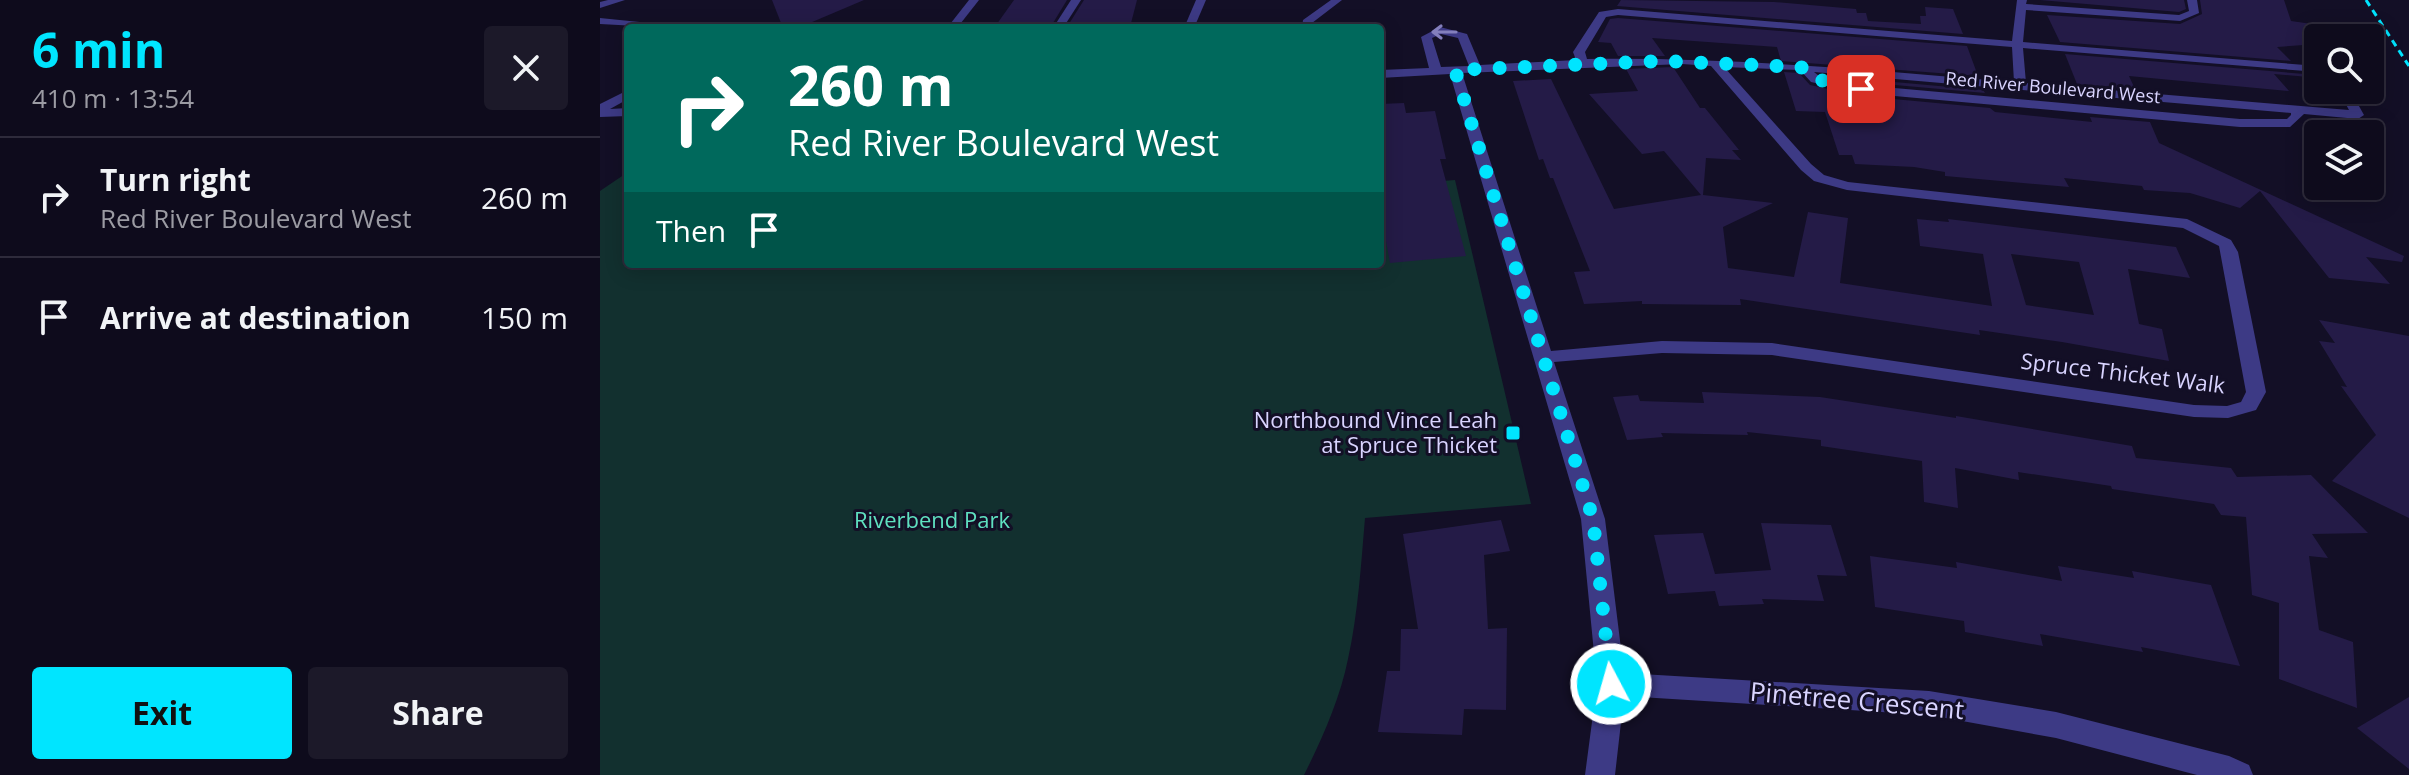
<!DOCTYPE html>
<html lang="en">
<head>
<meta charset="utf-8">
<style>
	:root { --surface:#0e0b1c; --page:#1c1929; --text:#f1f3f6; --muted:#9b9ba3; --line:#2e2b3b; --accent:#00e5ff }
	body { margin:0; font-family:"Open Sans",sans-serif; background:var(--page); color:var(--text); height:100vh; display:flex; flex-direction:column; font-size:30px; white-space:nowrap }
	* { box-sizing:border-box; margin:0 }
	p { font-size:26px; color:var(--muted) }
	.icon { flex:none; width:44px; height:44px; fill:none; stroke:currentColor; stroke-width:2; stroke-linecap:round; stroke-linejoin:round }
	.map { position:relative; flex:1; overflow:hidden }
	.sheet { display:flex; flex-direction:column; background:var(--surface); width:600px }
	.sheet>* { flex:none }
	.banner { position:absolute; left:24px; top:24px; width:760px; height:244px; border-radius:8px; box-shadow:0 4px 20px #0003,0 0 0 2px var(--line); background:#00695c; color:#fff; overflow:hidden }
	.controls { position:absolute; left:1704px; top:24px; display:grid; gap:16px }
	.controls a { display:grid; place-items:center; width:80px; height:80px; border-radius:8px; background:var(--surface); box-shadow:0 4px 20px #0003,0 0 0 2px var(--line); font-size:40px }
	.pin { position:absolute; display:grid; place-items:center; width:68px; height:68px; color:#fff; margin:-34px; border-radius:16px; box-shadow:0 4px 12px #0006 }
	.me { position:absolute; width:88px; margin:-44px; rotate:354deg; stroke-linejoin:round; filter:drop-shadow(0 0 6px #0008) }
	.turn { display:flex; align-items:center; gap:28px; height:168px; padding:0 32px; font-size:36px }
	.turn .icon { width:104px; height:104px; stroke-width:2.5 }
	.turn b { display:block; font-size:56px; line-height:68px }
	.then { display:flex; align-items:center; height:76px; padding:0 32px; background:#0003; gap:16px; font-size:30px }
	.round { display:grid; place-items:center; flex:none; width:84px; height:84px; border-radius:8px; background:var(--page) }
	.summary { display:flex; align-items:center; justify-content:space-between; height:136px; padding:0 32px }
	h1 { font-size:48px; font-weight:700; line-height:60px; color:var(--accent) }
	.cta { display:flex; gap:16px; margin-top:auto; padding:16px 32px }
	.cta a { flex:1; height:92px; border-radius:8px; background:var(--accent); color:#111; font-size:32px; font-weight:700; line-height:92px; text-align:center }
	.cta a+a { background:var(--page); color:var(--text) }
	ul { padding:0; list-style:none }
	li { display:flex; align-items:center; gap:24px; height:120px; padding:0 32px; border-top:2px solid var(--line) }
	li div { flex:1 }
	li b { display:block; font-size:30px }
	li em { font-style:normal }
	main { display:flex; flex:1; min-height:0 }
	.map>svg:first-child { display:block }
	.green { fill:#12302f }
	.building { fill:#241b47; fill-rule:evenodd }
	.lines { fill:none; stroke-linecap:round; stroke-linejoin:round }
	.minor { fill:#3d3a85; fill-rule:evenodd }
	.rail { stroke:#00e5ff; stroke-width:3; stroke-dasharray:7 5; stroke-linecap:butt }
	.oneway { stroke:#837fbc }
	.route { stroke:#00e5ff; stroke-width:14; stroke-dasharray:0 25.2 }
	.poi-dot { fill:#00e5ff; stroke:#130f26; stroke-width:3 }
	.labels { text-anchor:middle; stroke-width:6; stroke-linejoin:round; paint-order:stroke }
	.far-street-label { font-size:18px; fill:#d9d4ff; stroke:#130f26 }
	.street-label { font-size:22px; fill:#d9d4ff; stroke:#130f26 }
	.poi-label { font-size:22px; fill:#d9d4ff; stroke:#130f26; text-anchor:end }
	.park-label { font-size:22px; fill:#5fe0c0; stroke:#130f26 }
	.near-street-label { font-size:26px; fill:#d9d4ff; stroke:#130f26 }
</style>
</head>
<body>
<main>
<section class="sheet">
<div class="summary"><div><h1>6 min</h1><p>410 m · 13:54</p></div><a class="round"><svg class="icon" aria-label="close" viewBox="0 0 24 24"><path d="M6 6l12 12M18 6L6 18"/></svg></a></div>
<ul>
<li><svg class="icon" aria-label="right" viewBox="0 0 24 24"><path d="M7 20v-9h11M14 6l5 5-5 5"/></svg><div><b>Turn right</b><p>Red River Boulevard West</p></div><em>260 m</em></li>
<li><svg class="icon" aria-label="arrive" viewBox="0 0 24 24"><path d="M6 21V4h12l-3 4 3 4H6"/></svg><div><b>Arrive at destination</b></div><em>150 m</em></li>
</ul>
<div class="cta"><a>Exit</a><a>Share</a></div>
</section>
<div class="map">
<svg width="1809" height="775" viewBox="0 0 1809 775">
	<rect width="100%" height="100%" fill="#130f26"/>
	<path class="green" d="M 28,172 L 28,264 L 780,264 L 780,186 L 855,180 L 931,504 L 765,518 C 761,565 758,613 748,659 C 740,699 722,739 704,775 L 0,775 L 0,191 Z"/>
	<g class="building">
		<polygon points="172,0 264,0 198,28 183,28"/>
		<polygon points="414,0 467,0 450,28 394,28"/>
		<polygon points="484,0 537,0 530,27 467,27"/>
		<polygon points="1021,0 1174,2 1256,9 1257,13 1266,13 1268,21 1321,24 1320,16 1326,16 1325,7 1353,9 1363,34 1017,6"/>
		<polygon points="1440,0 1584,0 1586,9 1579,12"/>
		<polygon points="1600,0 1684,0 1691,21 1754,30 1754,38 1718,38 1718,44 1677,47 1691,61 1460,42 1447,15 1580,24 1602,14"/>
		<polygon points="1018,18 1367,46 1378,76 1181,61 1177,47 1052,38 1065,56 1018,56 1011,43 998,42 1010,19"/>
		<polygon points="1465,54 1705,74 1708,77 1674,74 1689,91 1529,76 1535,89 1477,84"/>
		<path d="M 1073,67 L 1100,108 L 1105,108 L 1139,150 L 1132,150 L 1141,160 L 1106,158 L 1103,195 L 1173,203 L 1123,227 L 1128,268 L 1194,277 L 1208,212 L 1248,218 L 1240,283 L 1392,306 L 1383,254 L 1320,246 L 1317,219 L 1349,222 L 1348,219 L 1576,247 L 1590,278 L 1528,269 L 1539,324 L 1562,329 L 1569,361 L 1462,342 L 1379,330 L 1380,335 L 1140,299 L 1141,305 L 1042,304 L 1042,301 L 984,304 L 974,272 L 990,271 L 953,178 L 950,178 L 943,159 L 939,160 L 913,81 L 951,79 L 1014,209 L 1101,195 L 1064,151 L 1042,154 L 989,94 L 1038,91 L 1026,69 ZM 1411,254 L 1479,262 L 1494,315 L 1426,305 Z"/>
		<polygon points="1184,72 1199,73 1210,85 1261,96 1390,108 1395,112 1492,122 1490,117 1550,122 1559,143 1804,256 1802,262 1766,257 1790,284 1729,278 1660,191 1640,208 1590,193 1544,190 1542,186 1464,178 1469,187 1345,176 1345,172 1314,167 1255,164 1252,155 1239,155 1225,112 1196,111"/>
		<polygon points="1239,77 1383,90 1385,93 1261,82"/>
		<polygon points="804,103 806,113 835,111 846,159 840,159 866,256 790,263 780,208 780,104"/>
		<polygon points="1719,320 1809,336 1809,518 1732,481 1776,435 1741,386 1747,387 1719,341 1735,343"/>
		<polygon points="1102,392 1220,397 1356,418 1356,416 1532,446 1536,458 1631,468 1637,477 1711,475 1768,533 1712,534 1728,558 1709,556 1719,630 1753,642 1757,708 1679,679 1679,603 1652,595 1646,517 1621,515 1614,504 1512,489 1511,486 1418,472 1419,480 1355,468 1358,508 1324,502 1322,461 1221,446 1221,440 1147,432 1148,435 1061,433 1063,437 1027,440 1013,397 1038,395 1040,401 1104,403"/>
		<polygon points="901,520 910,551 884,555 888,629 907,628 906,710 864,709 862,735 778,732 787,671 800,671 801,629 818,629 803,534"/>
		<polygon points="1161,523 1231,525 1247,576 1217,575 1224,601 1162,599 1164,604 1119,606 1115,591 1068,594 1054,535 1103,533 1115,574 1171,570"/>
		<polygon points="1270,556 1357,568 1356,562 1462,581 1458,566 1534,578 1532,571 1611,585 1640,666 1541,647 1543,652 1440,634 1443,646 1365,632 1364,621 1275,607"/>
		<polygon points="1809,697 1809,769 1757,728"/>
	</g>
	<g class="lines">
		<g class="minor">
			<polygon points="8,0 25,0 0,8 0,2"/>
			<polygon points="369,0 379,0 357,28 347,28"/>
			<polygon points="471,0 481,0 463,28 453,28"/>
			<polygon points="596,0 606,0 594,28 584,28"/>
			<polygon points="731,0 742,0 712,23 712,28 702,28 703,20"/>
			<path d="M 1417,0 L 1427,0 L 1426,4 L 1579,15 L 1589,11 L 1587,0 L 1597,0 L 1599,13 L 1580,21 L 1426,10 L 1423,42 L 1718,66 L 1718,72 L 1423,48 L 1426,83 L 1749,110 L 1738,90 L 1750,90 L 1764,115 L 1758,119 L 1704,114 L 1690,127 L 1640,127 L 1261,93 L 1211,82 L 1200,70 L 1124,67 L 1211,164 L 1224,175 L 1248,182 L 1587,219 L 1631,240 L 1638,252 L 1666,392 L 1656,410 L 1628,418 L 1594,417 L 1172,355 L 1062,353 L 954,362 L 1005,519 L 1024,673 L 1329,691 L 1456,712 L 1629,756 L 1649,765 L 1653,775 L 1597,775 L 1456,738 L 1329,715 L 1024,696 L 1015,775 L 985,775 L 997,684 L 981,519 L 850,74 L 780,78 L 780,70 L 829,68 L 821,37 L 840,27 L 867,34 L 880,65 L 976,60 L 973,52 L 999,12 L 1018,9 L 1412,41 ZM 1018,15 L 1412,47 L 1414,82 C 1271,70 1130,57 987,59 L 985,52 L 1006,17 ZM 841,34 L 858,38 L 869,66 L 841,67 L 832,38 ZM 1082,64 L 1111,66 L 1201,170 L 1214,181 L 1247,190 L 1583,228 L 1619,246 L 1646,392 L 1641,402 L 1627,406 L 1594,405 L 1172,343 L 1062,341 L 951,351 L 862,73 ZM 1214,72 L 1691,113 L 1691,115 L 1687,119 L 1640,119 L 1261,85 L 1219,76 Z"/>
			<polygon points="0,18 69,25 74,28 0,24"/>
			<polygon points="28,90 28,99 10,109 28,108 28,116 0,117 0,104"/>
		</g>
		<polyline class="rail" points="1766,0 1809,66"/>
	</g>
	<defs><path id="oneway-shaft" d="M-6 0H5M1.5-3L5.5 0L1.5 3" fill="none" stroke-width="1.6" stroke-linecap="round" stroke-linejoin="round" transform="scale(2)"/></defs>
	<use class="oneway" href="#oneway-shaft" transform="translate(844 32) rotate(180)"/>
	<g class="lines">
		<polyline class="route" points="1011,684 993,519 855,70 1062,61 1201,67 1215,79 1261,89"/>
	</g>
	<rect class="poi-dot" x="905" y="425" width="16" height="16" rx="4"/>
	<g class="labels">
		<g class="far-street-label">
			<text transform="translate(1453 88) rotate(5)" y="6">Red River Boulevard West</text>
		</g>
		<g class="street-label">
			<text transform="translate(1523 373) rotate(7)" y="8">Spruce Thicket Walk</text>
		</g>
		<g class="poi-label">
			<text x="897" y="428">Northbound Vince Leah<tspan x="897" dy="25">at Spruce Thicket</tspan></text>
		</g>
		<g class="park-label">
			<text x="332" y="528">Riverbend Park</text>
		</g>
		<g class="near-street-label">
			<text transform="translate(1257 701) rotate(5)" y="9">Pinetree Crescent</text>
		</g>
	</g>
</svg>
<div class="controls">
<a><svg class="icon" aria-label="search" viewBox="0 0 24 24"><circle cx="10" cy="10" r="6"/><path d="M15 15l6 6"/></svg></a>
<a><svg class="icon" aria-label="layers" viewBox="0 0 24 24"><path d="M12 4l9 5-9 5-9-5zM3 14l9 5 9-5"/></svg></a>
</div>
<div class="pin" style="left:1261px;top:89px;background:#d93025"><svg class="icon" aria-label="arrive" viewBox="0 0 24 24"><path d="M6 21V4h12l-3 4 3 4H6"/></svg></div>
<svg class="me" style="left:1011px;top:684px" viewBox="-20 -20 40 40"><circle r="17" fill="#00e5ff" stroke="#fff" stroke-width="3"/><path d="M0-11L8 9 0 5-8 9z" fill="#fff"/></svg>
<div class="banner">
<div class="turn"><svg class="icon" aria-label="right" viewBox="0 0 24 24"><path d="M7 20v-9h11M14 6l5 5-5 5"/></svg><div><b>260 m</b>Red River Boulevard West</div></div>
<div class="then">Then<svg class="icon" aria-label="arrive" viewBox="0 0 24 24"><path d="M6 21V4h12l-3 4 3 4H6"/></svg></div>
</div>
</div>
</main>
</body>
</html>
